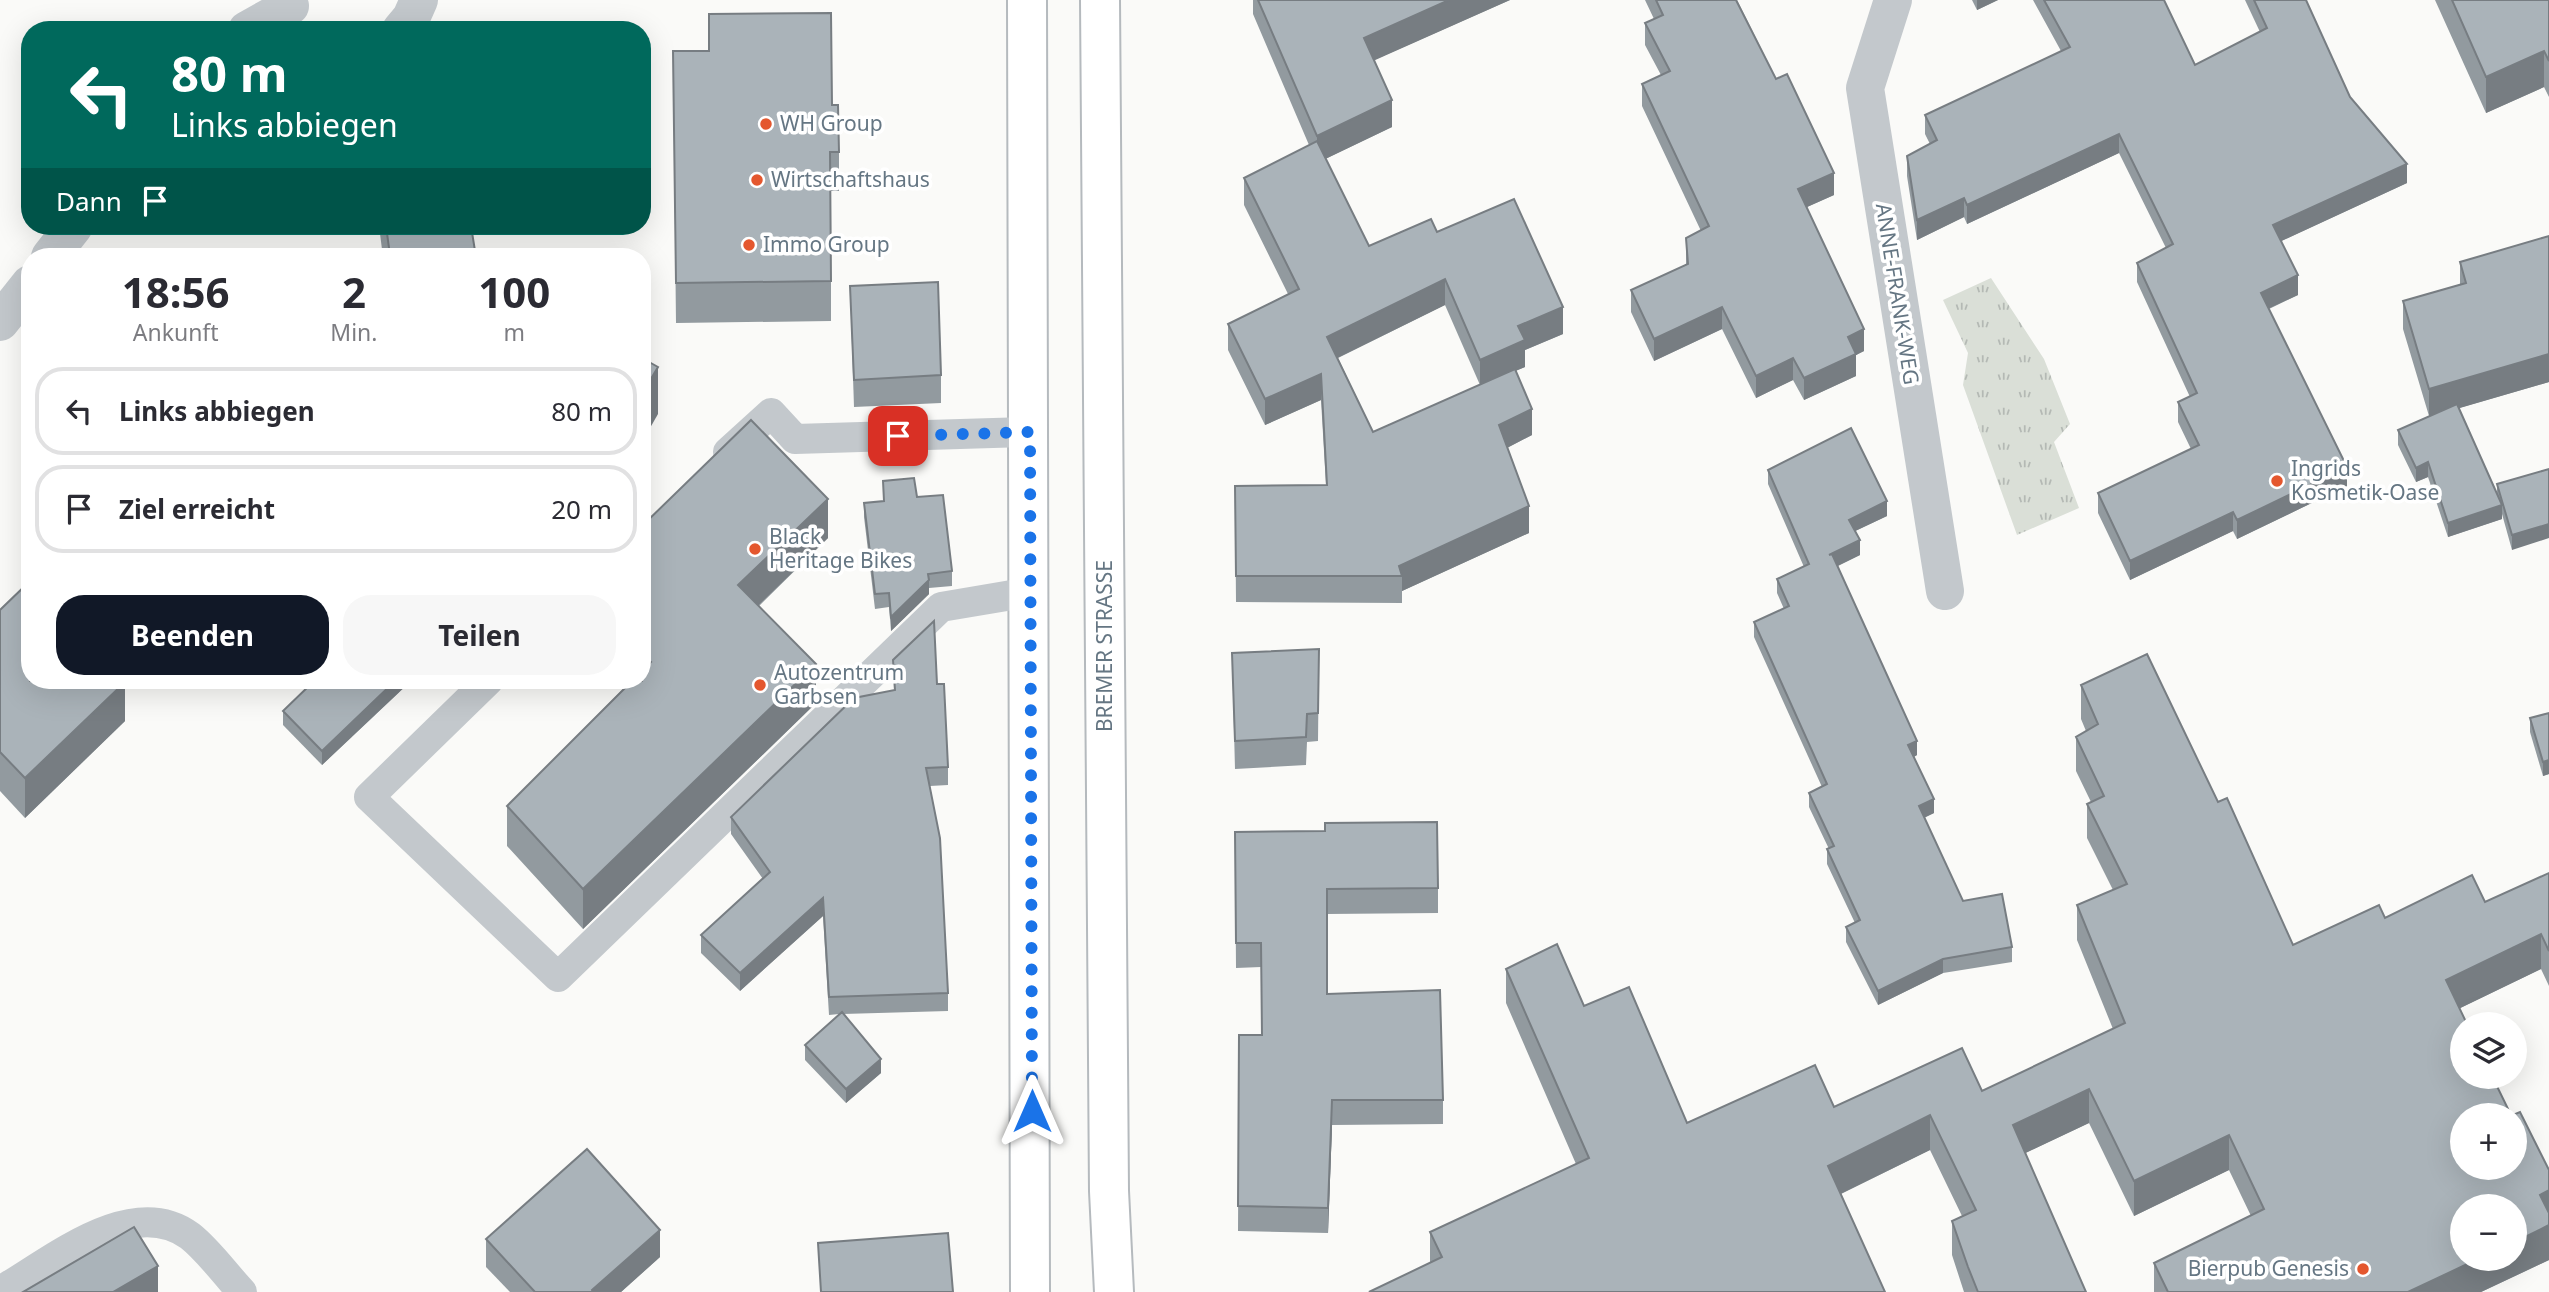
<!DOCTYPE html>
<html lang="de">
<head>
<meta charset="utf-8">
<style>
	:root { --surface:#fff; --page:#f7f7f7; --text:#2b2b33; --muted:#7c7c81; --line:#e1e1e2; --accent:#111827 }
	body { margin:0; font-family:"Noto Sans",sans-serif; background:var(--page); color:var(--text); height:100vh; display:flex; flex-direction:column; font-size:26px; white-space:nowrap }
	* { box-sizing:border-box; margin:0 }
	p { font-size:23px; color:var(--muted) }
	.icon { flex:none; width:38px; height:38px; fill:none; stroke:currentColor; stroke-width:2; stroke-linecap:round; stroke-linejoin:round }
	.map { position:relative; flex:1; overflow:hidden }
	.panel { position:absolute; left:21px; top:248px; width:630px; height:441px; display:flex; flex-direction:column; background:var(--surface); border-radius:28px; box-shadow:0 7px 28px #0002 }
	.panel>* { flex:none }
	.top-card { position:absolute; left:21px; top:21px; width:630px; height:214px; border-radius:28px; box-shadow:0 7px 28px #0002; background:#00695c; color:#fff; overflow:hidden }
	.controls { position:absolute; left:2450px; top:1012px; display:grid; gap:14px }
	.controls a { display:grid; place-items:center; width:77px; height:77px; border-radius:50%; background:var(--surface); box-shadow:0 7px 28px #0002; font-size:35px }
	.pin { position:absolute; display:grid; place-items:center; width:60px; height:60px; color:#fff; margin:-30px; border-radius:14px; box-shadow:0 4px 10px #0006 }
	.me { position:absolute; width:77px; margin:-38px; rotate:0deg; stroke-linejoin:round; filter:drop-shadow(0 0 5px #0008) }
	.turn { display:flex; align-items:center; gap:24px; height:147px; padding:0 35px; font-size:32px }
	.turn .icon { width:91px; height:91px; stroke-width:2.5 }
	.turn b { display:block; font-size:49px; line-height:60px }
	.then { display:flex; align-items:center; height:66px; padding:0 35px; background:#0003; gap:14px; font-size:26px }
	.eta { display:flex; justify-content:space-evenly; align-items:center; height:119px; text-align:center }
	.eta b { font-size:42px; font-weight:700; line-height:49px }
	.action { display:flex; gap:14px; margin-top:auto; padding:14px 35px }
	.action a { flex:1; height:80px; border-radius:28px; background:var(--accent); color:#fff; font-size:28px; font-weight:700; line-height:80px; text-align:center }
	.action a+a { background:var(--page); color:var(--text) }
	ul { padding:0; list-style:none }
	li { display:flex; align-items:center; gap:21px; height:88px; margin:0 14px 10px; padding:0 21px; border:4px solid var(--line); border-radius:28px }
	li div { flex:1 }
	li b { display:block; font-size:26px }
	li em { font-style:normal }
	.map>svg:first-child { display:block }
	.park { fill:url(#park-tufts) }
	.lines { fill:none; stroke-linecap:round; stroke-linejoin:round }
	.primary-casing { stroke:#b5babe; stroke-width:42 }
	.lane { stroke:#c3c8cc; stroke-width:30 }
	.street { stroke:#c3c8cc; stroke-width:38 }
	.primary { stroke:#fff; stroke-width:38 }
	.wall { fill:#929a9f; fill-rule:evenodd }
	.shaded-wall { fill:#777d82 }
	.building { fill:#aab3b9; stroke:#777d82; stroke-width:2 }
	.route { stroke:#1a73e8; stroke-width:12; stroke-dasharray:0 21.6 }
	.poi-dot { fill:#e4572e; stroke:#fff; stroke-width:2.5 }
	.labels { text-anchor:middle; stroke-width:7; stroke-linejoin:round; paint-order:stroke }
	.poi-label { font-size:21px; fill:#657683; stroke:#fff; text-anchor:start }
	.street-label { font-size:21px; fill:#657683; stroke:#fff }
</style>
</head>
<body>
<div class="map">
<svg width="2549" height="1292" viewBox="0 0 2549 1292">
	<defs>
		<pattern id="park-tufts" width="24" height="20" patternUnits="userSpaceOnUse" patternTransform="scale(1.75)"><rect width="24" height="20" fill="#dadfd7"/><path d="M3 7l-1-3M5 7V3M7 7l1-3M15 17l-1-3M17 17v-4M19 17l1-3" fill="none" stroke="#b4b9b4"/></pattern>
	</defs>
	<rect width="100%" height="100%" fill="#fafaf8"/>
	<polygon class="park" points="1991,278 2044,359 2070,424 2054,442 2079,508 2017,535 1963,385 1968,353 1943,300"/>
	<g class="lines">
		<g class="primary-casing">
			<g id="primary">
				<polyline points="1027,0 1030,1292"/>
				<polyline points="1100,0 1109,1191 1114,1292"/>
			</g>
		</g>
		<g class="lane">
			<polyline points="728,452 771,413 795,439 1030,432"/>
			<polyline points="488,681 369,797 558,977 941,607 1030,592"/>
			<path d="M 0,1291 C 52,1261 132,1193 190,1236 C 209,1251 225,1274 242,1292"/>
		</g>
		<g class="street">
			<polyline points="1893,0 1865,88 1945,591"/>
			<polyline points="247,30 290,6"/>
			<polyline points="401,30 411,18 419,0"/>
			<polyline points="50,257 74,226"/>
			<polyline points="0,322 30,284"/>
		</g>
		<use href="#primary" class="primary"/>
	</g>
	<g class="wall">
		<path d="M 1253,0 L 1510,0 L 1374,60 L 1392,127 L 1325,159 L 1369,246 L 1437,232 L 1563,334 L 1525,350 L 1525,367 L 1515,371 L 1532,435 L 1507,448 L 1529,533 L 1402,591 L 1402,603 L 1236,602 L 1235,486 L 1326,485 L 1321,400 L 1265,425 L 1228,350 L 1228,324 L 1288,294 L 1244,205 L 1244,178 L 1309,145 L 1253,14 ZM 1445,305 L 1480,385 L 1373,432 L 1338,358 Z"/>
		<polygon points="1645,0 1737,0 1834,195 1807,207 1864,351 1856,355 1856,376 1804,400 1793,380 1756,398 1722,329 1654,361 1631,312 1631,290 1686,265 1686,238 1701,231 1642,106 1642,84 1661,75 1645,45 1645,23 1654,19"/>
		<polygon points="1972,0 1998,0 1977,10"/>
		<polygon points="2033,0 2164,0 2195,65 2260,32 2245,0 2306,0 2350,97 2407,183 2281,241 2298,295 2269,309 2347,486 2237,539 2233,531 2130,580 2098,513 2098,493 2191,449 2178,422 2178,402 2190,397 2137,282 2137,263 2166,248 2119,153 1967,224 1964,217 1917,240 1907,176 1907,156 1930,144 1925,134 1925,115 2061,51"/>
		<polygon points="2435,0 2549,0 2549,97 2544,87 2486,113"/>
		<polygon points="673,51 832,105 839,152 839,191 831,191 831,321 676,323"/>
		<polygon points="379,226 471,226 476,257 383,257"/>
		<polygon points="2549,236 2549,382 2459,408 2497,495 2497,484 2549,469 2512,550 2502,514 2502,519 2448,537 2428,477 2416,482 2398,445 2398,430 2429,416 2403,329 2403,301 2460,285 2460,262"/>
		<polygon points="850,286 941,375 941,403 854,407"/>
		<polygon points="1768,470 1887,516 1855,531 1860,555 1838,566 1917,755 1914,757 1934,813 1924,818 1963,901 2012,947 2012,962 1943,973 1878,1005 1846,942 1846,927 1855,923 1827,864 1827,849 1829,849 1809,807 1809,793 1822,787 1754,637 1754,622 1784,609 1777,593 1777,579 1804,567 1768,484"/>
		<polygon points="883,481 917,497 952,571 952,586 929,588 929,594 891,631 889,607 875,609 864,517 864,503 883,501"/>
		<polygon points="642,526 828,538 759,606 816,703 583,929 507,846 507,806 631,681 642,681"/>
		<polygon points="0,610 125,721 25,818 0,791"/>
		<polygon points="1319,649 1318,741 1307,742 1306,765 1235,769 1232,653"/>
		<polygon points="893,660 937,684 948,767 948,785 930,786 948,993 948,1011 843,1014 881,1073 846,1103 805,1060 805,1045 839,1014 829,1015 823,916 740,991 701,953 701,935 763,879 731,834 731,817 894,690"/>
		<polygon points="411,681 322,765 283,725 283,711"/>
		<polygon points="2081,685 2218,802 2293,945 2385,918 2485,902 2549,873 2549,986 2541,969 2460,1008 2549,1260 2481,1292 2154,1292 2154,1263 2251,1216 2229,1170 2134,1216 2089,1123 2025,1153 2086,1292 1964,1292 1952,1255 1952,1221 1962,1216 1930,1150 1841,1194 1430,1263 1430,1232 1576,1164 1506,1003 1506,969 1584,1006 1687,1123 1982,1091 2113,1029 2077,940 2077,905 2113,890 2087,838 2087,804 2091,802 2076,771 2076,737 2086,731 2081,719"/>
		<polygon points="2549,713 2549,774 2543,776 2530,732 2530,718"/>
		<polygon points="1235,832 1438,888 1438,913 1327,914 1327,994 1443,1100 1443,1124 1332,1125 1328,1233 1238,1231 1239,1035 1261,1035 1261,967 1236,968"/>
		<polygon points="486,1239 660,1257 621,1292 510,1292 486,1267"/>
	</g>
	<g class="shaded-wall">
		<polygon points="1449,0 1510,0 1364,65 1364,38"/>
		<polygon points="1977,0 1998,0 1977,10"/>
		<polygon points="2544,51 2544,87 2486,113 2486,77"/>
		<polygon points="1392,100 1392,127 1317,163 1317,136"/>
		<polygon points="2119,134 2119,153 1967,224 1967,205"/>
		<polygon points="2407,164 2407,183 2273,245 2273,225"/>
		<polygon points="1834,173 1834,195 1798,211 1798,189"/>
		<polygon points="1964,198 1964,217 1917,240 1917,220"/>
		<polygon points="2298,275 2298,295 2261,312 2261,293"/>
		<polygon points="1445,279 1445,305 1327,363 1327,337"/>
		<polygon points="1563,307 1563,334 1525,350 1525,367 1480,386 1480,360 1518,326"/>
		<polygon points="1722,307 1722,329 1654,361 1654,339"/>
		<polygon points="1864,329 1864,351 1856,355 1856,376 1804,400 1804,378 1848,337"/>
		<polygon points="2549,354 2549,382 2429,417 2429,389"/>
		<polygon points="1793,358 1793,380 1756,398 1756,376"/>
		<polygon points="658,367 658,414 642,442 642,394"/>
		<polygon points="1321,374 1321,400 1265,425 1265,399"/>
		<polygon points="1532,409 1532,435 1499,452 1499,425"/>
		<polygon points="2428,462 2428,477 2416,482 2416,468"/>
		<polygon points="2347,467 2347,486 2237,539 2237,520"/>
		<polygon points="828,499 828,538 738,625 738,585"/>
		<polygon points="1887,501 1887,516 1849,534 1849,520"/>
		<polygon points="2502,505 2502,519 2448,537 2448,523"/>
		<polygon points="1529,506 1529,533 1402,591 1402,576 1399,566"/>
		<polygon points="2233,512 2233,531 2130,580 2130,561"/>
		<polygon points="2549,524 2549,538 2512,550 2512,535"/>
		<polygon points="1860,540 1860,555 1829,570 1829,555"/>
		<polygon points="929,580 929,594 891,631 891,617"/>
		<polygon points="816,664 816,703 583,929 583,889"/>
		<polygon points="395,681 411,681 322,765 322,751"/>
		<polygon points="125,682 125,721 25,818 25,778"/>
		<polygon points="1917,741 1917,755 1908,760 1908,745"/>
		<polygon points="2549,760 2549,774 2543,776 2543,762"/>
		<polygon points="1934,799 1934,813 1919,820 1919,806"/>
		<polygon points="823,898 823,916 740,991 740,973"/>
		<polygon points="2541,934 2541,969 2446,1015 2446,980"/>
		<polygon points="1943,959 1943,973 1878,1005 1878,991"/>
		<polygon points="881,1059 881,1073 846,1103 846,1089"/>
		<polygon points="2089,1089 2089,1123 2013,1159 2013,1125"/>
		<polygon points="1332,1100 1332,1125 1328,1233 1328,1208"/>
		<polygon points="1930,1115 1930,1150 1828,1200 1828,1166"/>
		<polygon points="2229,1135 2229,1170 2134,1216 2134,1181"/>
		<polygon points="2549,1190 2549,1225 2540,1195"/>
		<polygon points="2549,1225 2549,1260 2481,1292 2408,1292 2480,1258 2515,1258 2515,1242"/>
		<polygon points="660,1230 660,1257 621,1292 592,1292 592,1290"/>
		<polygon points="158,1266 158,1292 113,1292"/>
	</g>
	<g class="building">
		<polygon points="1258,0 1449,0 1364,38 1392,100 1317,136"/>
		<polygon points="1656,0 1736,0 1776,79 1787,74 1834,173 1798,189 1864,329 1848,337 1856,354 1804,378 1793,358 1756,376 1722,307 1654,339 1631,290 1688,264 1686,238 1709,226 1642,84 1670,71 1645,23 1663,15"/>
		<polygon points="2044,0 2164,0 2195,65 2267,28 2254,0 2306,0 2350,97 2407,164 2273,225 2298,275 2261,293 2347,467 2237,520 2233,512 2130,561 2098,493 2199,445 2178,402 2197,393 2137,263 2173,244 2119,134 1967,205 1964,198 1917,220 1907,156 1937,140 1925,115 2070,47"/>
		<polygon points="2452,0 2549,0 2549,61 2544,51 2486,77"/>
		<polygon points="831,13 832,105 838,105 839,152 830,152 831,281 676,283 673,51 709,51 709,14"/>
		<polygon points="1317,141 1369,246 1431,219 1437,232 1514,199 1563,307 1518,326 1525,340 1480,360 1445,279 1327,337 1373,432 1515,369 1532,409 1499,425 1529,506 1399,566 1402,576 1236,576 1235,486 1327,485 1321,374 1265,399 1228,324 1299,289 1244,178"/>
		<polygon points="386,226 471,226 476,257 389,257 390,255"/>
		<polygon points="2549,236 2549,354 2429,389 2403,301 2466,283 2460,262"/>
		<polygon points="938,282 941,375 854,380 850,286"/>
		<polygon points="642,358 658,367 642,394"/>
		<polygon points="2457,404 2502,505 2448,523 2428,462 2416,468 2398,430"/>
		<polygon points="751,420 828,499 738,585 816,664 583,889 507,806 632,681 642,681 642,670 651,662 642,653 642,526"/>
		<polygon points="1851,428 1887,501 1849,520 1860,540 1829,555 1832,554 1917,741 1908,745 1934,799 1919,806 1963,901 2002,894 2012,947 1943,959 1878,991 1846,927 1860,920 1827,849 1834,846 1809,793 1827,784 1754,622 1789,606 1777,579 1809,564 1768,470"/>
		<polygon points="2549,469 2549,524 2512,535 2497,484"/>
		<polygon points="914,478 917,497 943,495 952,571 928,574 929,580 891,617 889,593 875,594 864,503 884,501 883,481"/>
		<polygon points="29,582 30,584 30,681 124,681 125,682 25,778 0,752 0,610"/>
		<polygon points="934,621 937,684 944,684 948,767 926,768 940,838 948,993 829,997 823,898 740,973 701,935 770,872 731,817 854,698 895,690 893,660"/>
		<polygon points="1319,649 1318,713 1307,714 1306,737 1235,741 1232,653"/>
		<polygon points="2147,654 2218,802 2227,798 2293,945 2379,905 2385,918 2472,875 2485,902 2549,873 2549,951 2541,934 2446,980 2467,1024 2462,1024 2462,1076 2492,1076 2511,1115 2462,1115 2462,1167 2515,1167 2515,1115 2513,1115 2520,1112 2549,1170 2549,1190 2540,1195 2549,1213 2549,1225 2515,1242 2515,1206 2462,1206 2462,1258 2480,1258 2408,1292 2168,1292 2154,1263 2264,1209 2229,1135 2134,1181 2089,1089 2013,1125 2086,1292 1978,1292 1968,1267 1952,1221 1976,1210 1930,1115 1828,1166 1885,1292 1369,1292 1442,1257 1430,1232 1589,1158 1506,969 1557,944 1584,1006 1629,987 1687,1123 1815,1065 1834,1107 1962,1048 1982,1091 2125,1023 2077,905 2127,884 2087,804 2104,796 2076,737 2098,724 2081,685"/>
		<polygon points="314,681 395,681 322,751 283,711"/>
		<polygon points="2549,713 2549,760 2543,762 2530,718"/>
		<polygon points="1437,822 1438,888 1327,889 1327,994 1440,990 1443,1100 1332,1100 1328,1208 1238,1206 1239,1035 1262,1035 1261,943 1236,943 1235,832 1325,831 1325,823"/>
		<polygon points="842,1012 881,1059 846,1089 805,1045"/>
		<polygon points="587,1149 660,1230 592,1290 593,1292 535,1292 486,1239"/>
		<polygon points="134,1227 158,1266 113,1292 23,1292"/>
		<polygon points="948,1233 953,1292 821,1292 818,1243"/>
	</g>
	<g class="lines">
		<polyline class="route" points="898,436 1030,432 1032,1111"/>
	</g>
	<g class="poi-dot">
		<circle cx="766" cy="124" r="7"/>
		<circle cx="757" cy="180" r="7"/>
		<circle cx="749" cy="245" r="7"/>
		<circle cx="2277" cy="481" r="7"/>
		<circle cx="755" cy="549" r="7"/>
		<circle cx="760" cy="685" r="7"/>
		<circle cx="2363" cy="1269" r="7"/>
	</g>
	<g class="labels">
		<g class="poi-label">
			<text x="780" y="131">WH Group</text>
			<text x="771" y="187">Wirtschaftshaus</text>
			<text x="763" y="252">Immo Group</text>
			<text x="2291" y="476">Ingrids<tspan x="2291" dy="24">Kosmetik-Oase</tspan></text>
			<text x="769" y="544">Black<tspan x="769" dy="24">Heritage Bikes</tspan></text>
			<text x="774" y="680">Autozentrum<tspan x="774" dy="24">Garbsen</tspan></text>
			<text x="2349" y="1276" text-anchor="end">Bierpub Genesis</text>
		</g>
		<g class="street-label">
			<text transform="translate(1897 294) rotate(81)" y="7">ANNE-FRANK-WEG</text>
			<text transform="translate(1105 646) rotate(-90)" y="7">BREMER STRASSE</text>
		</g>
	</g>
</svg>
<div class="controls">
<a><svg class="icon" aria-label="layers" viewBox="0 0 24 24"><path d="M12 4l9 5-9 5-9-5zM3 14l9 5 9-5"/></svg></a>
<a>+</a>
<a>−</a>
</div>
<div class="pin" style="left:898px;top:436px;background:#d93025"><svg class="icon" aria-label="arrive" viewBox="0 0 24 24"><path d="M6 21V4h12l-3 4 3 4H6"/></svg></div>
<svg class="me" style="left:1032px;top:1111px" viewBox="-20 -20 40 40"><path d="M0-17L14 15 0 8-14 15z" fill="#1a73e8" stroke="#fff" stroke-width="4"/></svg>
<div class="top-card">
<div class="turn"><svg class="icon" aria-label="left" viewBox="0 0 24 24"><path d="M17 20v-9H6M10 6l-5 5 5 5"/></svg><div><b>80 m</b>Links abbiegen</div></div>
<div class="then">Dann<svg class="icon" aria-label="arrive" viewBox="0 0 24 24"><path d="M6 21V4h12l-3 4 3 4H6"/></svg></div>
</div>
<section class="panel">
<div class="eta">
<div><b>18:56</b><p>Ankunft</p></div>
<div><b>2</b><p>Min.</p></div>
<div><b>100</b><p>m</p></div>
</div>
<ul>
<li><svg class="icon" aria-label="left" viewBox="0 0 24 24"><path d="M17 20v-9H6M10 6l-5 5 5 5"/></svg><div><b>Links abbiegen</b></div><em>80 m</em></li>
<li><svg class="icon" aria-label="arrive" viewBox="0 0 24 24"><path d="M6 21V4h12l-3 4 3 4H6"/></svg><div><b>Ziel erreicht</b></div><em>20 m</em></li>
</ul>
<div class="action"><a>Beenden</a><a>Teilen</a></div>
</section>
</div>
</body>
</html>
